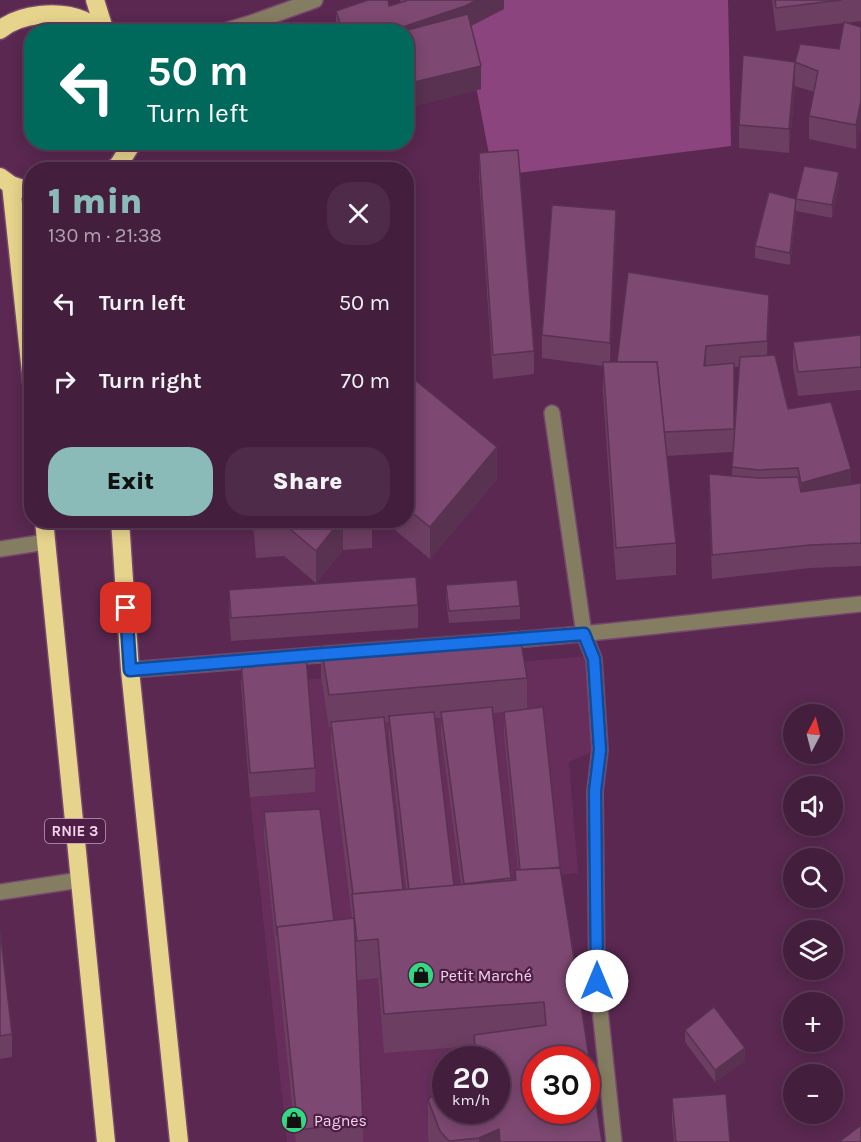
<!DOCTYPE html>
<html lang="en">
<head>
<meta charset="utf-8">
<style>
	:root { --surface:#441e3d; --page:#4e2b48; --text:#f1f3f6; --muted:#afa2b0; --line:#5c3c57; --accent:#8bbbb9 }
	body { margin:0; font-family:Karla,sans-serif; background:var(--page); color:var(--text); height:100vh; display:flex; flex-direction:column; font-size:22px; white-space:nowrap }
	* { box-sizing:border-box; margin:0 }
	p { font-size:20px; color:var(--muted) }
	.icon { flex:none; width:33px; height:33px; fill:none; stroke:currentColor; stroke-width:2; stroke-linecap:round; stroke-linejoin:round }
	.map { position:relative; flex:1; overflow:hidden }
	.drawer { position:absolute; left:24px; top:162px; width:390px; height:366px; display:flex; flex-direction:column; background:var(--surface); border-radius:24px; box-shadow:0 3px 15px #0003,0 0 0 2px var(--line) }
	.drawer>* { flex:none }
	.hud { position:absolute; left:24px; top:24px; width:390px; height:126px; border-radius:24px; box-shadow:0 3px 15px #0003,0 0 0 2px var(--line); background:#00695c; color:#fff; overflow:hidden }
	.needle { width:39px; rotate:7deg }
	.controls { position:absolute; left:783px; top:704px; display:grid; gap:12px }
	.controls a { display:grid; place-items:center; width:60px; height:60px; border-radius:50%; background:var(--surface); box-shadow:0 3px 15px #0003,0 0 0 2px var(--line); font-size:30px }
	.speed { position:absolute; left:432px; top:1046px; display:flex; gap:12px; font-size:30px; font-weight:700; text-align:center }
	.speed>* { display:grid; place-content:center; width:78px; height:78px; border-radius:50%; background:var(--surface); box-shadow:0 3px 15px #0003,0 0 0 2px var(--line); line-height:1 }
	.speed small { font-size:15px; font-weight:400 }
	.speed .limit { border:9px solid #d22; background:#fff; color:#111 }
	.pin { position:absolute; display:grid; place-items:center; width:51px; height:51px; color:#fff; margin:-26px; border-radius:12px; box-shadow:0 3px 9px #0006 }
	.me { position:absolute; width:66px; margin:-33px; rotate:0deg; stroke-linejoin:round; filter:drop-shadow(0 0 4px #0008) }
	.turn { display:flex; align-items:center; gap:21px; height:126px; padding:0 24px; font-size:27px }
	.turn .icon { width:78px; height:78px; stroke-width:2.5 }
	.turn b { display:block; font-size:42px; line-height:51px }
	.round { display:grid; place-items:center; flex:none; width:63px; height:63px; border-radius:24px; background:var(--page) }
	.summary { display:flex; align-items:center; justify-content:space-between; height:102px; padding:0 24px }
	h1 { font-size:36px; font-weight:800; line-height:45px; color:var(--accent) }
	.button { display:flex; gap:12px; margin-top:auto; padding:12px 24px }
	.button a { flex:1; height:69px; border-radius:24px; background:var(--accent); color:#111; font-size:24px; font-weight:800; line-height:69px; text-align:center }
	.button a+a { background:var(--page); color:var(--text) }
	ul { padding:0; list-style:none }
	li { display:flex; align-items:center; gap:18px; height:78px; padding:0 24px }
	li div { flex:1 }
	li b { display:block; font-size:22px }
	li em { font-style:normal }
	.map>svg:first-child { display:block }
	.built { fill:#672e5c; fill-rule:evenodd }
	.green { fill:#8c447f }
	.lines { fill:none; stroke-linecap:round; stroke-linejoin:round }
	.minor-casing { stroke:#75476d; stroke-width:18 }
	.highway-casing { stroke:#75476d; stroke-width:21 }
	.minor { stroke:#857d61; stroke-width:15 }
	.highway { stroke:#e6d38c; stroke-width:18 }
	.wall { fill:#6c3e62; fill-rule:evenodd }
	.shaded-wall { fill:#583250 }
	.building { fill:#7d4872; stroke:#583250; stroke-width:1.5; fill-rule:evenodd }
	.route-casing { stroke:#114b97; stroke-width:15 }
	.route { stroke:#1a73e8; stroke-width:10 }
	.labels { text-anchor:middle; stroke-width:4.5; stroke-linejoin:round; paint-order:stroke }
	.shield { fill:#4f1e46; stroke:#c19db9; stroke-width:1.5 }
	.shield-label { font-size:15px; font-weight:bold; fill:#f2d3ea }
	.poi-label { font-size:16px; fill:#f2d3ea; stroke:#4f1e46; text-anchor:start }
</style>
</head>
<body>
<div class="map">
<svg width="861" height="1142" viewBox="0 0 861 1142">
	<rect width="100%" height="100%" fill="#5a2851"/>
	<path class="built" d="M 588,656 L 596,750 L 569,762 L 578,873 L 558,875 L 536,1059 L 536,1110 L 586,1110 L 597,1142 L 287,1142 L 250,797 L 241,685 ZM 446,1059 L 496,1059 L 496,1110 L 446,1110 Z"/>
	<polygon class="green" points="499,0 728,0 731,146 518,173 493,175 465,29 504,9"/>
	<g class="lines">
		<g class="minor-casing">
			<g id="minor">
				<polyline points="221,32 251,23 315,0"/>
				<polyline points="552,413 584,634 594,659 600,750 595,791 597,981 614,1142"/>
				<polyline points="0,549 46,542"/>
				<path d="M 501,641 C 621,632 741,616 861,604"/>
				<polyline points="130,670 342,653"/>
				<polyline points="0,892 80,880"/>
			</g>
		</g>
		<g class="highway-casing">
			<g id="highway">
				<polyline points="95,0 105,32"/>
				<path d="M 0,30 C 20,13 59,10 83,20 C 90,23 97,28 104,32"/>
				<polyline points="113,170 119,164 133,142"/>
				<polyline points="0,177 11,185 32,192"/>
				<polyline points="11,185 32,382"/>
				<polyline points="44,520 106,1142"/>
				<polyline points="120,520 130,670 179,1142"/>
			</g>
		</g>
		<use href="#minor" class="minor"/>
		<use href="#highway" class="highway"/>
	</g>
	<g class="wall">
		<polygon points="400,0 504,0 504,8 471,26 481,89 406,108 406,32 336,32 336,11 389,6 400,3"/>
		<polygon points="772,0 861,0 861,21 846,23 861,27 861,124 856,149 809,139 809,116 814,92 795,86 789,153 739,148 739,125 795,62 839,49 844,23 776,31"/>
		<polygon points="479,153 534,351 534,374 493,379 479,176"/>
		<polygon points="839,185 832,218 796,211 790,265 755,258 755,246 796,199"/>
		<path d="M 616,233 L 610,362 L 617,362 L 769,319 L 767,355 L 788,409 L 851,484 L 861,483 L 861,566 L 810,568 L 712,579 L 709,497 L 709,474 L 732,476 L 733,452 L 667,456 L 676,543 L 676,575 L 616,580 L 603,394 L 603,366 L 542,358 L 542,335 ZM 734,367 L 739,367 L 734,438 Z"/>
		<polygon points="861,335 861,390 798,396 793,366 793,342"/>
		<polygon points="406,391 497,479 430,559 383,520 406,520"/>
		<polygon points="241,520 372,520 372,548 343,550 316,583 284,556 256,558 254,532"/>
		<polygon points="446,585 520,606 520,619 449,623 446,598"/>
		<polygon points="229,590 418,605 418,628 231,641 229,613"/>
		<path d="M 321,645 L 527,678 L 527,709 L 543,707 L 560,868 L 602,1142 L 429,1142 L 428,1138 L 428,1100 L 446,1110 L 496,1059 L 474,1059 L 474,1046 L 384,1053 L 378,978 L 357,980 L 363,1122 L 363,1142 L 296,1142 L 264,835 L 264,812 L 334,921 L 352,919 L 331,746 L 331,727 L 329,727 L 321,677 ZM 504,712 L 504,735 L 518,870 L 515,870 L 515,880 L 511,881 L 493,713 ZM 434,718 L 441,718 L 441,735 L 461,885 L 454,886 ZM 385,722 L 389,722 L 389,739 L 406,890 L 403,890 Z"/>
		<polygon points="241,661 315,768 315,792 250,797 241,685"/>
		<polygon points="0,930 12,1034 12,1057 0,1059"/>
		<polygon points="685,1030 745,1061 715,1082 685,1042"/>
		<polygon points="672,1098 730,1142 674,1142 672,1122"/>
	</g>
	<g class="shaded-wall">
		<polygon points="477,0 504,0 504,8 465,29 388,32"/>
		<polygon points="795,62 795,86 789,153 789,129"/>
		<polygon points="481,66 481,89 406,108 406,84"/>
		<polygon points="861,101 861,124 856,149 856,125"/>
		<polygon points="839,172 839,185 832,218 832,205"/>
		<polygon points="796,199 796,211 790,265 790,253"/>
		<polygon points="616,210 616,233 610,367 610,343"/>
		<polygon points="769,295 769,319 767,365 767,341"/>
		<polygon points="706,346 706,369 704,366"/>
		<polygon points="497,447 497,479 430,559 430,527"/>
		<polygon points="851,469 851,501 801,515 801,483"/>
		<polygon points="341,520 343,520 343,550 316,583 316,551"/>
		<polygon points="745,1048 745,1061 715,1082 715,1070"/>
		<polygon points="499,1129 499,1142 479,1142 479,1138"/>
	</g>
	<g class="building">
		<polygon points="368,0 388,0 389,6 406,1 406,0 477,0 465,6 388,32 343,32 336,11"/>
		<polygon points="775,0 841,0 776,8"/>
		<polygon points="468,14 481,66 406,84 406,32 400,32"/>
		<polygon points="844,22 861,27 861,101 856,125 809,116 818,71 795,62 800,44 839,49"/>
		<polygon points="743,55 795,62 789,129 739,125"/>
		<polygon points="518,150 534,351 493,355 479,153"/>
		<polygon points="804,166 839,172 832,205 796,199"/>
		<polygon points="769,192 796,199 790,253 755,246"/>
		<polygon points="552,205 616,210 610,343 542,335"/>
		<polygon points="628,272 769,295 767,341 706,346 704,366 734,363 734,429 664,432 657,362 617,362"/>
		<polygon points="861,335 861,367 798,372 793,342"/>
		<polygon points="775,355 788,409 831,402 851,469 801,483 798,468 758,470 732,467 740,357"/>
		<polygon points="603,362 657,362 676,543 616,548"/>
		<polygon points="415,380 497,447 430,527 406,508 406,391"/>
		<polygon points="709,474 758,478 798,477 801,492 861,483 861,543 810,545 712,555"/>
		<polygon points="256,520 341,520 316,551 284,524 256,526"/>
		<polygon points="416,577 418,605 231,618 229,590"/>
		<polygon points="517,580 520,606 449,611 446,585"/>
		<polygon points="519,630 527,678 329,695 321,645"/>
		<polygon points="306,656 315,768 250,773 241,661"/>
		<polygon points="492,707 511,878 464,884 441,712"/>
		<polygon points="543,707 560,867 552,868 520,870 504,712"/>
		<polygon points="434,712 454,886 409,890 389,716"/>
		<polygon points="384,717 403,890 353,894 331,722"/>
		<polygon points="320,809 334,921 277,927 277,936 264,812"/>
		<path d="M 560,868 L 602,1142 L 500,1142 L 499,1129 L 479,1138 L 449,1141 L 440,1131 L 428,1100 L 446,1082 L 446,1110 L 496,1110 L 496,1059 L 476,1059 L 474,1035 L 546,1025 L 544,1002 L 384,1014 L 378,939 L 357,941 L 352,894 L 516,880 L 515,870 ZM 536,1059 L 586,1059 L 586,1110 L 536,1110 Z"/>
		<polygon points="354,918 363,1122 298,1130 277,927"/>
		<polygon points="0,930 12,1034 0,1036"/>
		<polygon points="714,1007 745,1048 715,1070 685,1030"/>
		<polygon points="726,1094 730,1142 676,1142 672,1098"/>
		<polygon points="861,1125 861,1142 839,1142"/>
	</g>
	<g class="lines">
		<g class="route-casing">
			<polyline id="route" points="126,608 130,670 312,655 584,634 594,659 600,750 595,791 597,981"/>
		</g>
		<use href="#route" class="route"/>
	</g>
	<defs>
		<g id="shop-disc" transform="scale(1.35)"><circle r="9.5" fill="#33d882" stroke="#4f1e46"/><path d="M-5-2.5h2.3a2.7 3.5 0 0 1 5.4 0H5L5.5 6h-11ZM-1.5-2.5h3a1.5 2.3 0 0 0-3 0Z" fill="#111"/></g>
	</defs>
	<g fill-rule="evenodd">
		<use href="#shop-disc" x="421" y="975"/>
		<use href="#shop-disc" x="294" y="1120"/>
	</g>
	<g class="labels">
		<rect class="shield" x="45" y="819" width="60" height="24" rx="4.5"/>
		<g class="shield-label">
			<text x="75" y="836">RNIE 3</text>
		</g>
		<g class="poi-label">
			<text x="440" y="981">Petit Marché</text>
			<text x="314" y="1126">Pagnes</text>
		</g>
	</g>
</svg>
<div class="controls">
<a><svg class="needle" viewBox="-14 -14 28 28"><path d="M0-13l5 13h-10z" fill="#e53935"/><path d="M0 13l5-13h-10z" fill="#afa2b0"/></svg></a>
<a><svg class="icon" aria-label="sound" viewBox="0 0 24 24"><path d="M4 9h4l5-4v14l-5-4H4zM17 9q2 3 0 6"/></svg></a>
<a><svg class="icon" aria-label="search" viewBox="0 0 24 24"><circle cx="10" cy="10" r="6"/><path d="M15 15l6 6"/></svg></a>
<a><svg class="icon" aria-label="layers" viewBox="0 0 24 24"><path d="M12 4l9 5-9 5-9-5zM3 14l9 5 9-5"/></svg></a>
<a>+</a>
<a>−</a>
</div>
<div class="speed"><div>20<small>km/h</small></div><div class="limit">30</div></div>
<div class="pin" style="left:126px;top:608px;background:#d93025"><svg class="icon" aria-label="arrive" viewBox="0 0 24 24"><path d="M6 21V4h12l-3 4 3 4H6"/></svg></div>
<svg class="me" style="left:597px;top:981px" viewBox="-20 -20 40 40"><circle r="19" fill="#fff"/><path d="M0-13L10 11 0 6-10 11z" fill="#1a73e8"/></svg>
<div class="hud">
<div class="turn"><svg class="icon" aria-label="left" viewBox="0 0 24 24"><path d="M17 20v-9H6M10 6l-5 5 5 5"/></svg><div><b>50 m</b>Turn left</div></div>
</div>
<section class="drawer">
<div class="summary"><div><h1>1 min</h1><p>130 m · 21:38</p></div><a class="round"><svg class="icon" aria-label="close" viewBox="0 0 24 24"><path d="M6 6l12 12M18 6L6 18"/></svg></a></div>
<ul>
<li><svg class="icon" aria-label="left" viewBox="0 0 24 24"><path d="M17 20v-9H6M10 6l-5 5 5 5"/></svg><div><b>Turn left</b></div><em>50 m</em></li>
<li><svg class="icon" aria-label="right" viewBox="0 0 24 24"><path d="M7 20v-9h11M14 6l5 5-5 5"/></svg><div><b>Turn right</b></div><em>70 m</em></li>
</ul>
<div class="button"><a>Exit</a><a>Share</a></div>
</section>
</div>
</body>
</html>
